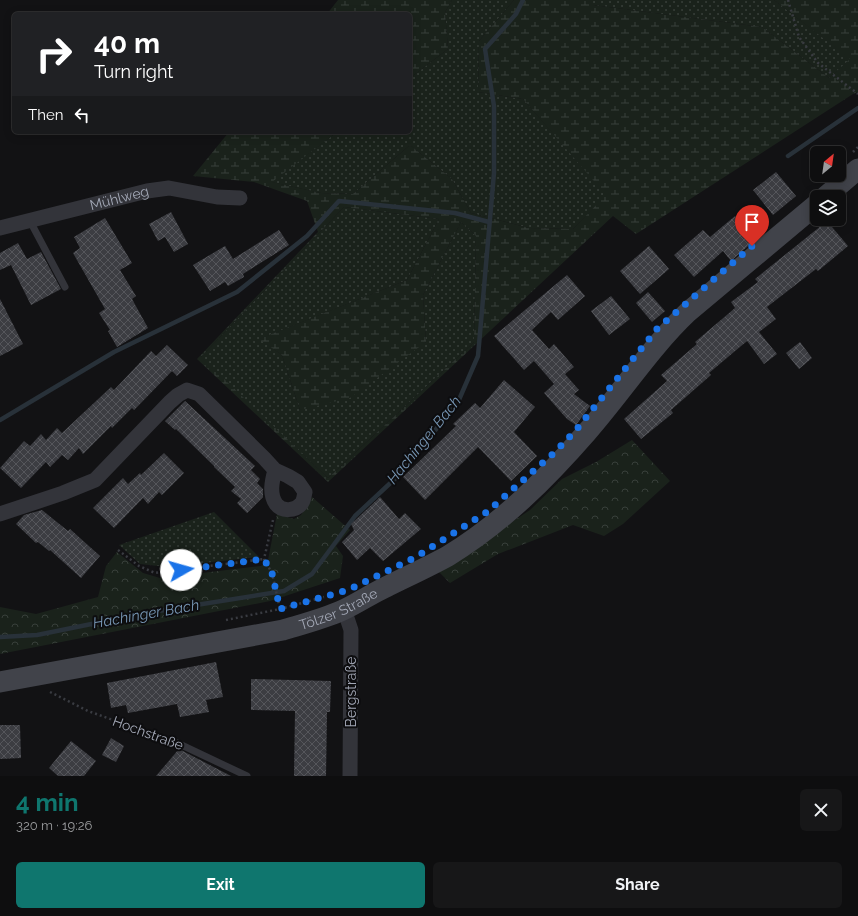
<!DOCTYPE html>
<html lang="en">
<head>
<meta charset="utf-8">
<style>
	:root { --surface:#0e0e0f; --page:#171718; --text:#f1f3f6; --muted:#9b9c9e; --line:#2e2e2f; --accent:#0f766e }
	body { margin:0; font-family:Raleway,sans-serif; background:var(--page); color:var(--text); height:100vh; display:flex; flex-direction:column; font-size:15px; white-space:nowrap }
	* { box-sizing:border-box; margin:0 }
	p { font-size:13px; color:var(--muted) }
	.icon { flex:none; width:22px; height:22px; fill:none; stroke:currentColor; stroke-width:2; stroke-linecap:round; stroke-linejoin:round }
	.map { position:relative; height:776px; overflow:hidden }
	.side { display:flex; flex-direction:column; background:var(--surface); flex:1 }
	.side>* { flex:none }
	.hud { position:absolute; left:12px; top:12px; width:400px; height:122px; border-radius:6px; box-shadow:0 2px 10px #0003,0 0 0 1px var(--line); background:#202124; color:#fff; overflow:hidden }
	.needle { width:26px; rotate:29deg }
	.tools { position:absolute; left:810px; top:146px; display:grid; gap:8px }
	.tools a { display:grid; place-items:center; width:36px; height:36px; border-radius:6px; background:var(--surface); box-shadow:0 2px 10px #0003,0 0 0 1px var(--line); font-size:20px }
	.pin { position:absolute; display:grid; place-items:center; width:34px; height:34px; color:#fff; margin:-41px -17px; border-radius:50% 50% 50% 0; rotate:-45deg; box-shadow:0 0 4px #0007 }
	.pin .icon { rotate:45deg }
	.me { position:absolute; width:44px; margin:-22px; rotate:83deg; stroke-linejoin:round; filter:drop-shadow(0 0 3px #0008) }
	.turn { display:flex; align-items:center; gap:14px; height:84px; padding:0 16px; font-size:18px }
	.turn .icon { width:52px; height:52px; stroke-width:2.5 }
	.turn b { display:block; font-size:28px; line-height:34px }
	.then { display:flex; align-items:center; height:38px; padding:0 16px; background:#0003; gap:8px; font-size:15px }
	.round { display:grid; place-items:center; flex:none; width:42px; height:42px; border-radius:6px; background:var(--page) }
	.headline { display:flex; align-items:center; justify-content:space-between; height:68px; padding:0 16px }
	h1 { font-size:24px; font-weight:700; line-height:30px; color:var(--accent) }
	.primary-button { display:flex; gap:8px; margin-top:auto; padding:8px 16px }
	.primary-button a { flex:1; height:46px; border-radius:6px; background:var(--accent); color:#fff; font-size:16px; font-weight:700; line-height:46px; text-align:center }
	.primary-button a+a { background:var(--page); color:var(--text) }
	.map>svg:first-child { display:block }
	.grass { fill:url(#grass-dots) }
	.forest { fill:url(#forest-crowns) }
	.wetland { fill:url(#wetland-marsh); fill-rule:evenodd }
	.lines { fill:none; stroke-linecap:round; stroke-linejoin:round }
	.stream { stroke:#283139; stroke-width:4.5 }
	.building { fill:url(#building-cross-hatch) }
	.path { stroke:#393b41; stroke-width:2.5; stroke-dasharray:2 3; stroke-linecap:butt }
	.service { stroke:#33343a; stroke-width:7 }
	.minor { stroke:#33343a; stroke-width:15 }
	.secondary { stroke:#41434a; stroke-width:21 }
	.route { stroke:#1a73e8; stroke-width:7; stroke-dasharray:0 12.6 }
	.labels { text-anchor:middle; stroke-width:4; stroke-linejoin:round; paint-order:stroke }
	.street-label { font-size:14px; fill:#a3a8b6; stroke:#0d0d0f }
	.water-label { font-size:15px; font-style:italic; fill:#7796b4; stroke:#0d0d0f }
</style>
</head>
<body>
<div class="map">
<svg width="858" height="776" viewBox="0 0 858 776">
	<defs>
		<pattern id="grass-dots" width="8" height="8" patternUnits="userSpaceOnUse"><rect width="8" height="8" fill="#1a221b"/><path d="M2 2h.1M6 6h.1" fill="none" stroke="#383f3a" stroke-width="1.8" stroke-linecap="round"/></pattern>
		<pattern id="forest-crowns" width="20" height="18" patternUnits="userSpaceOnUse"><rect width="20" height="18" fill="#1a221b"/><path d="M2 6a3 3 0 1 1 6 0M12 15a3 3 0 1 1 6 0" fill="none" stroke="#383f3a"/></pattern>
		<pattern id="wetland-marsh" width="20" height="14" patternUnits="userSpaceOnUse"><rect width="20" height="14" fill="#1a221b"/><path d="M1 5h8M5 5V1M11 12h8M15 12V8" fill="none" stroke="#383f3a"/></pattern>
		<pattern id="building-cross-hatch" width="8" height="8" patternUnits="userSpaceOnUse"><rect width="8" height="8" fill="#3c3d42"/><path d="M0 0l8 8M0 8l8-8" fill="none" stroke="#55565b"/></pattern>
	</defs>
	<rect width="100%" height="100%" fill="#121214"/>
	<g class="grass">
		<polygon points="452,0 514,0 479,41 478,92 523,99 607,195 573,229 529,228 471,213 452,179 410,145 353,194 321,193 271,182 337,132 410,132 410,78 448,49 445,12"/>
		<polygon points="593,0 774,0 851,59 829,78 762,27 593,5"/>
		<polygon points="344,207 439,219 407,280 260,339 282,355 300,410 426,342 423,295 461,222 476,236 474,342 328,478 200,358"/>
		<polygon points="214,512 259,557 167,567 140,564 119,545"/>
	</g>
	<g class="forest">
		<polygon points="632,440 670,481 623,524 604,536 573,525 498,554 450,583 438,571 530,510 562,479 596,462"/>
		<polygon points="312,497 350,530 336,546 343,556 340,578 270,601 0,654 0,607 36,614 98,597 106,566 117,552 143,573 160,578 261,566 268,560 277,514 294,519 301,515"/>
	</g>
	<g class="wetland">
		<polygon points="338,0 452,0 445,12 448,49 410,78 410,14 327,14"/>
		<path d="M 514,0 L 593,0 L 593,5 L 762,27 L 829,78 L 850,59 L 774,0 L 858,0 L 858,92 L 853,94 L 636,234 L 613,216 L 328,482 L 197,359 L 318,232 L 307,201 L 254,182 L 193,176 L 229,132 L 337,132 L 272,182 L 321,193 L 353,194 L 410,145 L 452,179 L 471,213 L 529,228 L 573,229 L 606,195 L 523,99 L 478,92 L 479,41 ZM 344,207 L 439,219 L 407,280 L 259,339 L 282,355 L 300,410 L 350,398 L 426,342 L 423,295 L 461,222 L 476,236 L 474,342 L 328,478 L 201,357 Z"/>
	</g>
	<g class="lines">
		<g class="stream">
			<polyline points="788,156 858,108"/>
			<polyline points="0,420 114,352 237,292 307,236 339,201 455,213 489,222"/>
			<polyline points="0,637 37,635 146,613 284,591 312,574 355,516 399,475 458,402 478,356 494,173 494,106 485,49 516,14 523,0"/>
		</g>
	</g>
	<g class="building">
		<polygon points="776,172 796,196 773,215 753,190"/>
		<polygon points="171,212 188,244 174,252 165,237 158,241 149,224"/>
		<polygon points="735,216 755,240 731,261 723,251 694,277 674,255 703,230 710,237"/>
		<polygon points="105,218 132,263 120,270 136,296 132,299 148,328 117,347 108,331 110,330 99,313 105,309 73,253 80,248 74,237"/>
		<polygon points="827,221 848,246 818,271 816,269 767,307 776,319 759,332 777,354 764,364 747,341 709,373 711,375 671,410 673,413 641,439 624,419 667,381 661,375 697,344 695,342 735,308 731,302 758,282 755,279"/>
		<polygon points="279,230 289,245 243,274 244,277 228,286 225,282 210,291 193,265 225,246 233,259"/>
		<polygon points="18,243 27,259 41,252 61,289 31,305 11,265 0,270 0,253"/>
		<polygon points="649,246 669,269 640,294 620,271"/>
		<polygon points="567,275 585,296 558,320 551,312 532,330 549,349 554,344 574,367 565,374 579,390 574,394 590,406 576,425 567,419 544,393 554,384 534,361 524,370 494,336"/>
		<polygon points="648,292 665,311 652,322 636,303"/>
		<polygon points="611,296 630,319 609,335 591,311"/>
		<polygon points="0,299 23,344 0,356"/>
		<polygon points="800,342 812,358 799,369 786,353"/>
		<polygon points="167,345 188,365 177,376 172,371 134,410 132,408 112,428 111,426 83,454 79,448 68,460 62,455 50,467 46,462 21,488 0,468 24,441 30,446 41,434 46,440 57,428 62,433 111,387 114,390 151,351 156,356"/>
		<polygon points="504,380 535,407 514,432 537,456 511,481 478,447 425,500 403,477 456,426 453,424 475,403 480,408"/>
		<polygon points="185,401 255,466 251,470 260,479 257,483 263,489 263,497 247,513 237,503 241,499 231,491 235,487 214,467 214,466 176,429 175,430 165,421"/>
		<polygon points="164,453 184,473 162,495 159,492 148,504 143,498 114,528 93,508 123,478 128,484 140,473 141,475"/>
		<polygon points="380,497 399,519 405,513 421,529 383,561 370,548 357,560 342,542 354,530 351,524"/>
		<polygon points="42,510 68,531 70,529 100,556 81,578 50,550 49,551 38,542 36,543 16,524 24,515"/>
		<polygon points="216,662 223,697 206,700 209,712 180,717 177,704 128,713 126,705 111,708 107,683"/>
		<polygon points="251,679 331,681 330,712 327,712 326,776 294,776 295,711 251,710"/>
		<polygon points="0,725 20,725 21,758 0,759"/>
		<polygon points="111,738 124,746 116,762 102,755"/>
		<polygon points="71,741 96,761 84,776 58,776 49,768"/>
		<polygon points="179,749 231,776 156,776"/>
	</g>
	<g class="lines">
		<g class="path">
			<polyline points="788,0 799,37 818,63 858,94"/>
			<polyline points="853,152 858,147"/>
			<polyline points="273,520 264,559 272,573 280,609"/>
			<polyline points="118,550 139,566 155,573 264,559"/>
			<polyline points="226,620 280,609 324,597"/>
			<polyline points="50,692 88,711 163,738"/>
		</g>
		<g class="service">
			<polyline points="30,221 65,287"/>
			<polyline points="173,741 247,776"/>
		</g>
		<g class="minor">
			<path id="s1" d="M 0,228 L 147,191 L 169,188 L 217,197 L 240,198"/>
			<path d="M 0,514 L 63,493 L 95,480 L 170,402 L 178,395 L 187,390 L 199,394 L 264,458 L 275,470 L 288,476 L 298,482 L 305,492 C 304,496 304,501 301,504 C 295,511 282,512 276,504 C 269,494 272,481 275,470"/>
			<polyline points="344,609 351,630 350,776"/>
		</g>
		<g class="secondary">
			<polyline points="825,197 858,169"/>
			<path id="s2" d="M 0,682 L 283,630 C 303,624 323,619 343,610 C 358,603 371,594 386,587 C 406,577 428,567 448,556 C 502,523 546,479 587,432 C 622,392 650,348 688,312 L 817,204"/>
		</g>
	</g>
	<g class="lines">
		<polyline class="route" points="181,570 264,559 272,573 280,609 348,590 416,557 487,512 555,452 576,430 657,329 752,246"/>
	</g>
	<g class="labels">
		<g class="street-label">
			<text dy="5" stroke="none"><textPath href="#s1" startOffset="123">Mühlweg</textPath></text>
			<text dy="5" stroke="none"><textPath href="#s2" startOffset="347">Tölzer Straße</textPath></text>
			<text transform="translate(351 692) rotate(-90)" y="5">Bergstraße</text>
			<text transform="translate(148 733) rotate(20)" y="5">Hochstraße</text>
		</g>
		<g class="water-label">
			<text transform="translate(424 440) rotate(-51)" y="5">Hachinger Bach</text>
			<text transform="translate(146 614) rotate(-10)" y="5">Hachinger Bach</text>
		</g>
	</g>
</svg>
<div class="tools">
<a><svg class="needle" viewBox="-14 -14 28 28"><path d="M0-13l5 13h-10z" fill="#e53935"/><path d="M0 13l5-13h-10z" fill="#9b9c9e"/></svg></a>
<a><svg class="icon" aria-label="layers" viewBox="0 0 24 24"><path d="M12 4l9 5-9 5-9-5zM3 14l9 5 9-5"/></svg></a>
</div>
<div class="pin" style="left:752px;top:246px;background:#d93025"><svg class="icon" aria-label="arrive" viewBox="0 0 24 24"><path d="M6 21V4h12l-3 4 3 4H6"/></svg></div>
<svg class="me" style="left:181px;top:570px" viewBox="-20 -20 40 40"><circle r="19" fill="#fff"/><path d="M0-13L10 11 0 6-10 11z" fill="#1a73e8"/></svg>
<div class="hud">
<div class="turn"><svg class="icon" aria-label="right" viewBox="0 0 24 24"><path d="M7 20v-9h11M14 6l5 5-5 5"/></svg><div><b>40 m</b>Turn right</div></div>
<div class="then">Then<svg class="icon" aria-label="left" viewBox="0 0 24 24"><path d="M17 20v-9H6M10 6l-5 5 5 5"/></svg></div>
</div>
</div>
<section class="side">
<div class="headline"><div><h1>4 min</h1><p>320 m · 19:26</p></div><a class="round"><svg class="icon" aria-label="close" viewBox="0 0 24 24"><path d="M6 6l12 12M18 6L6 18"/></svg></a></div>
<div class="primary-button"><a>Exit</a><a>Share</a></div>
</section>
</body>
</html>
